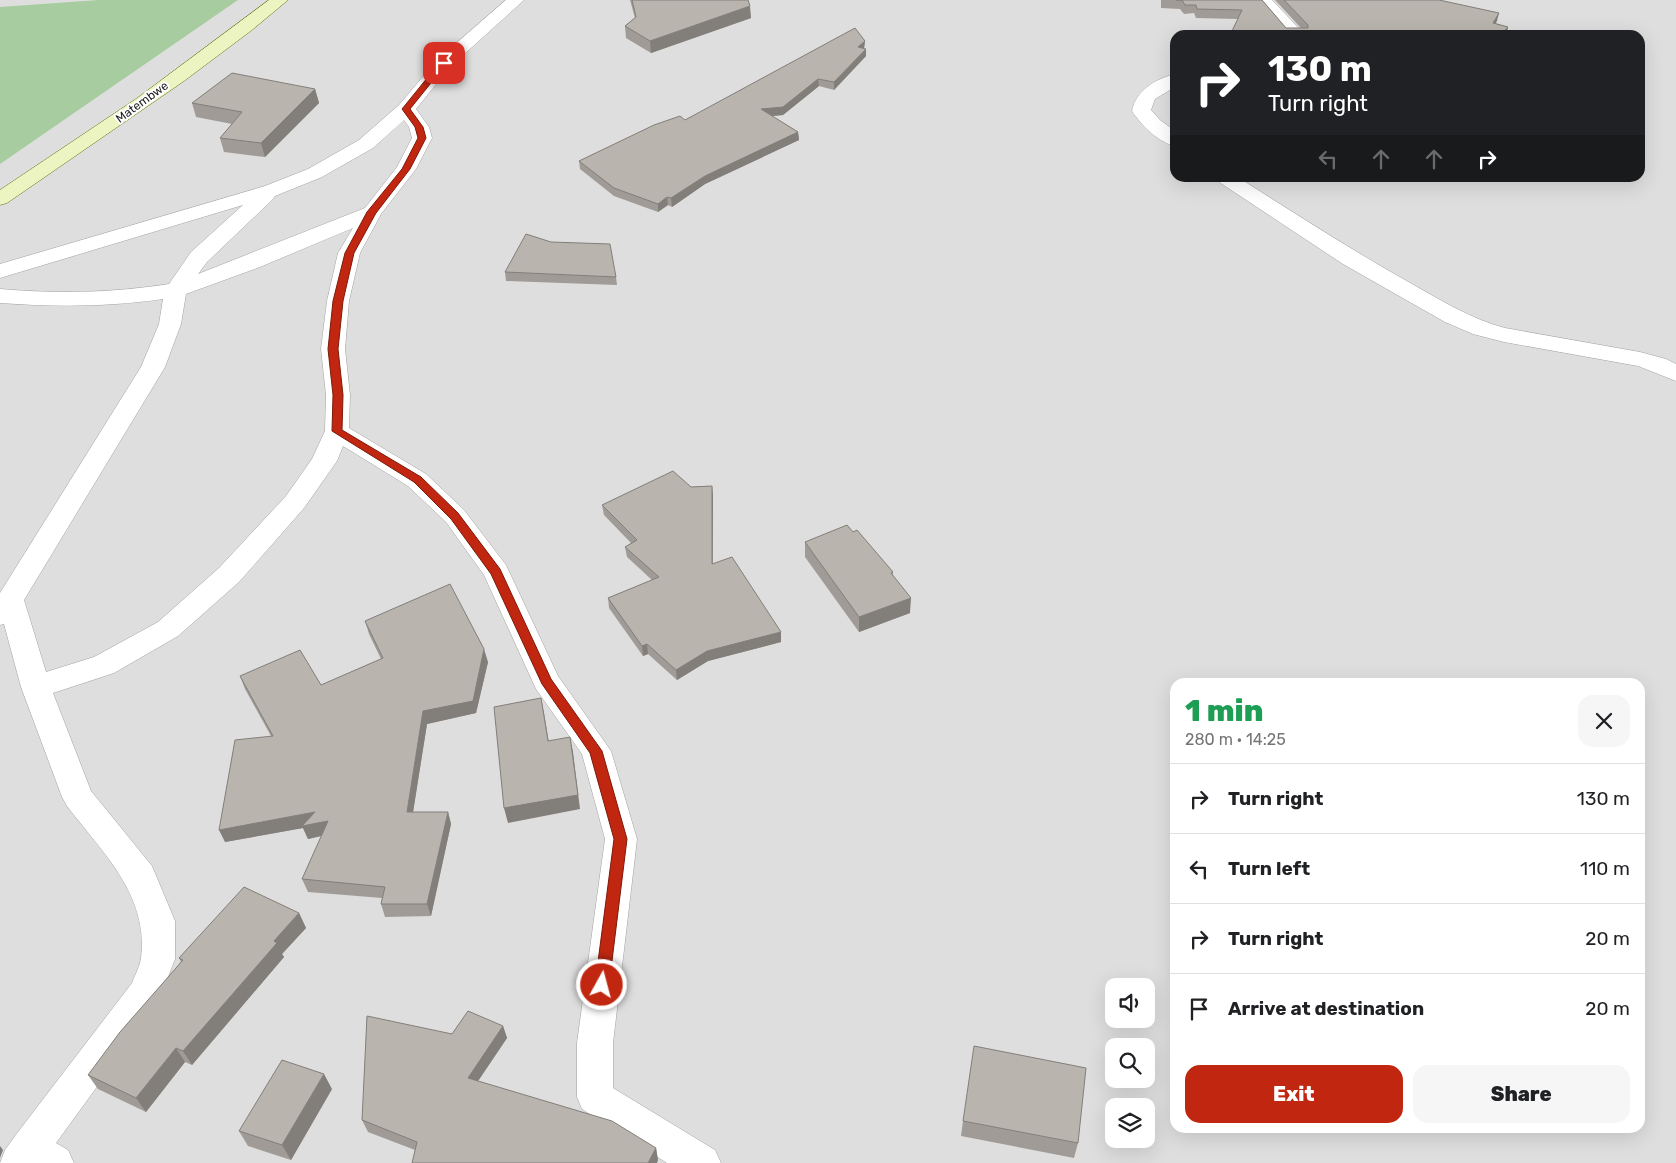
<!DOCTYPE html>
<html lang="en">
<head>
<meta charset="utf-8">
<style>
	:root { --surface:#fff; --page:#f6f6f6; --text:#202124; --muted:#757577; --line:#e0e0e0; --accent:#c12710 }
	body { margin:0; font-family:Rubik,sans-serif; background:var(--page); color:var(--text); height:100vh; display:flex; flex-direction:column; font-size:19px; white-space:nowrap }
	* { box-sizing:border-box; margin:0 }
	p { font-size:16px; color:var(--muted) }
	.icon { flex:none; width:28px; height:28px; fill:none; stroke:currentColor; stroke-width:2; stroke-linecap:round; stroke-linejoin:round }
	.map { position:relative; flex:1; overflow:hidden }
	.details { position:absolute; left:1170px; top:678px; width:475px; height:455px; display:flex; flex-direction:column; background:var(--surface); border-radius:15px; box-shadow:0 5px 20px #0002 }
	.details>* { flex:none }
	.top-card { position:absolute; left:1170px; top:30px; width:475px; height:152px; border-radius:15px; box-shadow:0 5px 20px #0002; background:#202124; color:#fff; overflow:hidden }
	.controls { position:absolute; left:1105px; top:978px; display:grid; gap:10px }
	.controls a { display:grid; place-items:center; width:50px; height:50px; border-radius:10px; background:var(--surface); box-shadow:0 5px 20px #0002; font-size:25px }
	.pin { position:absolute; display:grid; place-items:center; width:42px; height:42px; color:#fff; margin:-21px; border-radius:10px; box-shadow:0 2px 8px #0006 }
	.me { position:absolute; width:55px; margin:-28px; rotate:7deg; stroke-linejoin:round; filter:drop-shadow(0 0 4px #0008) }
	.turn { display:flex; align-items:center; gap:18px; height:105px; padding:0 15px; font-size:22px }
	.turn .icon { width:65px; height:65px; stroke-width:2.5 }
	.turn b { display:block; font-size:35px; line-height:42px }
	.lanes { display:flex; align-items:center; height:48px; padding:0 15px; background:#0003; justify-content:center; gap:25px; direction:ltr }
	.lanes .off { opacity:.35 }
	.round { display:grid; place-items:center; flex:none; width:52px; height:52px; border-radius:15px; background:var(--page) }
	.summary { display:flex; align-items:center; justify-content:space-between; height:85px; padding:0 15px }
	h1 { font-size:30px; font-weight:800; line-height:38px; color:#1e9e55 }
	.primary-button { display:flex; gap:10px; margin-top:auto; padding:10px 15px }
	.primary-button a { flex:1; height:58px; border-radius:15px; background:var(--accent); color:#fff; font-size:20px; font-weight:800; line-height:58px; text-align:center }
	.primary-button a+a { background:var(--page); color:var(--text) }
	ul { padding:0; list-style:none }
	li { display:flex; align-items:center; gap:15px; height:70px; padding:0 15px; border-top:1px solid var(--line) }
	li div { flex:1 }
	li b { display:block; font-size:19px }
	li em { font-style:normal }
	.map>svg:first-child { display:block }
	.residential { fill:#dfdede; fill-rule:evenodd }
	.forest { fill:#a7cca0 }
	.lines { fill:none; stroke-linecap:round; stroke-linejoin:round }
	.minor-casing { stroke:#a2a2a2; stroke-width:1 }
	.secondary-casing { stroke:#5a710e; stroke-width:1 }
	.minor { fill:#fff; fill-rule:evenodd }
	.secondary { fill:#ecf5c1; fill-rule:evenodd }
	.wall { fill:#a09b96 }
	.shaded-wall { fill:#827e7a }
	.building { fill:#bab4ae; stroke:#827e7a }
	.route { fill:#c12710; stroke:#7d190a }
	.labels { text-anchor:middle; stroke-width:4; stroke-linejoin:round; paint-order:stroke }
	.far-street-label { font-size:12px; fill:#212121; stroke:#fff }
</style>
</head>
<body>
<div class="map">
<svg width="1676" height="1163" viewBox="0 0 1676 1163">
	<rect width="100%" height="100%" fill="#f0eee8"/>
	<path class="residential" d="M 0,0 L 1676,0 L 1676,1163 L 0,1163 ZM 1175,35 L 1640,35 L 1640,178 L 1175,178 ZM 1175,682 L 1640,682 L 1640,1128 L 1175,1128 ZM 1114,986 L 1146,986 L 1146,1019 L 1114,1019 ZM 1114,1046 L 1146,1046 L 1146,1079 L 1114,1079 ZM 1114,1106 L 1146,1106 L 1146,1139 L 1114,1139 Z"/>
	<polygon class="forest" points="99,0 238,0 0,164 0,7"/>
	<g class="lines">
		<g class="minor-casing">
			<g id="minor">
				<path d="M 506,0 L 524,0 L 450,67 L 416,109 L 429,127 L 432,138 L 416,169 L 381,214 L 360,253 L 349,301 L 345,349 L 350,395 L 349,428 L 426,474 L 464,510 L 506,565 L 558,676 L 611,751 L 637,839 L 613,1043 L 613,1088 L 715,1150 L 721,1163 L 667,1163 L 582,1109 L 577,1097 L 577,1043 L 605,839 L 582,754 L 536,689 L 484,575 L 446,522 L 408,486 L 343,446 L 337,461 L 304,508 L 239,582 L 178,636 L 114,673 L 53,693 L 91,791 L 152,866 L 175,921 L 175,959 L 158,1003 L 56,1143 L 68,1150 L 74,1163 L 0,1163 L 5,1150 L 15,1136 L 132,983 C 135,975 140,966 141,958 C 149,895 102,852 67,806 L 62,797 L 21,687 L 4,624 L 0,625 L 0,593 L 141,367 L 159,324 L 163,299 C 108,307 55,307 0,303 L 0,289 C 58,294 111,293 169,284 L 191,252 L 243,205 L 0,278 L 0,264 L 265,186 L 308,169 L 359,140 L 399,105 L 438,59 ZM 404,120 L 409,127 L 412,138 L 397,167 L 365,208 L 198,274 L 207,262 L 272,200 L 275,196 L 322,177 L 373,148 ZM 353,228 L 338,253 L 327,301 L 321,349 L 326,395 L 325,431 L 312,459 L 286,496 L 219,568 L 158,622 L 94,657 L 46,672 L 24,600 L 165,367 L 181,324 L 186,294 L 260,267 Z"/>
				<polygon points="1255,0 1272,0 1305,35 1286,35"/>
				<path d="M 1175,74 L 1175,87 L 1155,99 L 1151,110 L 1160,120 L 1175,131 L 1175,146 C 1158,142 1141,125 1132,111 C 1136,90 1156,79 1175,74 Z"/>
				<path d="M 1216,178 L 1239,178 C 1296,214 1353,251 1412,284 C 1442,301 1471,319 1505,328 L 1640,352 L 1666,359 L 1676,364 L 1676,381 L 1638,366 L 1504,342 L 1473,334 L 1445,322 L 1343,264 L 1219,182 Z"/>
			</g>
		</g>
		<g class="secondary-casing">
			<polygon id="secondary" points="269,0 288,0 252,30 184,81 7,203 0,205 0,190 136,99"/>
		</g>
		<use href="#minor" class="minor"/>
		<use href="#secondary" class="secondary"/>
	</g>
	<g class="wall">
		<polygon points="630,0 748,0 751,18 651,53 626,38 625,26 635,18"/>
		<polygon points="1161,0 1262,0 1286,28 1301,28 1275,0 1439,0 1499,13 1495,23 1508,27 1506,35 1231,35 1232,31 1238,19 1196,18 1194,13 1184,14 1180,9 1161,8"/>
		<polygon points="865,41 864,48 866,56 834,90 819,86 783,115 772,116 798,132 799,140 705,184 672,207 668,205 658,212 614,196 580,169 579,161 685,120"/>
		<polygon points="315,89 319,103 265,157 224,152 220,138 232,124 196,117 192,103"/>
		<polygon points="551,242 616,277 617,285 506,281 505,272"/>
		<polygon points="712,486 713,497 713,564 781,632 781,642 708,661 677,680 648,654 643,656 609,608 608,598 652,580 627,557 625,547 631,543 604,515 602,505 691,487"/>
		<polygon points="853,532 893,572 893,575 910,613 859,632 805,557 805,542"/>
		<polygon points="365,621 488,662 476,713 427,724 413,812 448,812 451,824 431,916 385,917 381,904 382,898 308,892 302,879 322,836 308,839 303,828 225,842 271,736 245,689 240,676 321,685 381,659 369,634"/>
		<polygon points="299,913 306,928 282,954 284,957 192,1065 185,1062 146,1112 98,1089 88,1075 181,962 179,958"/>
		<polygon points="503,1026 507,1038 478,1081 656,1148 658,1160 415,1150 368,1132 362,1120"/>
		<polygon points="332,1089 291,1160 248,1146 239,1131"/>
		<polygon points="963,1121 1078,1143 1074,1158 961,1136"/>
	</g>
	<g class="shaded-wall">
		<polygon points="750,6 751,18 651,53 650,41"/>
		<polygon points="1499,13 1497,21 1491,32 1493,23"/>
		<polygon points="1508,27 1506,35 1500,35"/>
		<polygon points="865,41 864,49 858,47"/>
		<polygon points="866,49 866,56 834,90 834,82"/>
		<polygon points="818,79 819,86 783,115 761,117 761,109"/>
		<polygon points="315,89 319,103 265,157 261,143"/>
		<polygon points="798,132 799,140 705,184 672,207 671,198 705,176"/>
		<polygon points="667,197 668,205 658,212 658,204"/>
		<polygon points="712,486 713,497 712,575"/>
		<polygon points="911,598 910,613 859,632 859,617"/>
		<polygon points="781,632 781,642 708,661 677,680 676,670 707,651"/>
		<polygon points="647,644 648,654 643,656 642,646"/>
		<polygon points="484,649 488,662 476,713 427,724 411,825 407,812 423,711"/>
		<polygon points="541,698 544,713 551,755 548,741"/>
		<polygon points="570,737 573,752 580,809 508,823 504,808"/>
		<polygon points="315,812 328,821 333,833 308,839 303,828 225,842 219,830"/>
		<polygon points="448,812 451,824 431,916 427,904"/>
		<polygon points="299,913 306,928 282,954 284,957 192,1065 183,1051 274,941"/>
		<polygon points="503,1026 507,1038 472,1090 468,1078"/>
		<polygon points="176,1048 185,1062 146,1112 136,1098"/>
		<polygon points="324,1074 332,1089 291,1160 282,1145"/>
		<polygon points="0,1146 3,1150 0,1158"/>
		<polygon points="656,1148 658,1160 657,1163 648,1163"/>
	</g>
	<g class="building">
		<polygon points="632,0 748,0 750,6 650,41 625,26 636,17"/>
		<polygon points="1176,0 1262,0 1286,28 1308,28 1308,25 1284,0 1439,0 1499,13 1493,23 1508,27 1500,35 1270,35 1232,31 1242,10 1197,9 1196,5 1185,5 1182,0"/>
		<polygon points="855,28 865,41 858,47 866,49 834,82 818,79 783,107 761,109 798,132 705,176 671,198 667,197 658,204 614,188 579,161 654,125 680,116 685,120"/>
		<polygon points="232,73 315,89 261,143 220,138 242,112 192,103"/>
		<polygon points="526,234 551,242 610,244 616,277 505,272"/>
		<polygon points="673,471 691,487 712,486 712,564 732,557 781,632 707,651 676,670 647,644 642,646 608,598 659,577 625,547 637,540 602,505"/>
		<polygon points="847,525 853,532 857,530 893,572 891,573 911,598 859,617 805,542"/>
		<polygon points="450,584 484,649 473,701 423,711 407,812 448,812 427,904 381,904 385,887 302,879 328,821 302,826 315,812 219,830 235,740 273,736 240,676 300,650 321,685 383,658 365,621"/>
		<polygon points="541,698 548,741 570,737 578,795 504,808 494,707"/>
		<polygon points="244,887 299,913 274,941 277,943 183,1051 176,1048 136,1098 88,1075 120,1032 183,960 179,958"/>
		<polygon points="468,1011 503,1026 468,1078 612,1121 656,1148 648,1163 412,1163 417,1142 362,1120 367,1016 452,1034"/>
		<polygon points="974,1046 1086,1068 1078,1143 963,1121"/>
		<polygon points="282,1060 324,1074 282,1145 239,1131"/>
	</g>
	<polygon class="route" points="441,61 447,63 410,109 423,127 426,138 410,169 376,213 354,253 343,301 338,349 343,395 342,430 421,477 458,513 500,569 551,679 602,751 627,839 609,985 607,990 602,992 597,990 595,985 614,839 590,753 542,684 491,574 451,519 414,482 332,431 333,395 328,349 333,301 345,253 367,212 402,169 418,138 415,127 402,109"/>
	<g class="labels">
		<g class="far-street-label">
			<text transform="translate(142 102) rotate(-36)" y="4">Matembwe</text>
		</g>
	</g>
</svg>
<div class="controls">
<a><svg class="icon" aria-label="sound" viewBox="0 0 24 24"><path d="M4 9h4l5-4v14l-5-4H4zM17 9q2 3 0 6"/></svg></a>
<a><svg class="icon" aria-label="search" viewBox="0 0 24 24"><circle cx="10" cy="10" r="6"/><path d="M15 15l6 6"/></svg></a>
<a><svg class="icon" aria-label="layers" viewBox="0 0 24 24"><path d="M12 4l9 5-9 5-9-5zM3 14l9 5 9-5"/></svg></a>
</div>
<div class="pin" style="left:444px;top:63px;background:#d93025"><svg class="icon" aria-label="arrive" viewBox="0 0 24 24"><path d="M6 21V4h12l-3 4 3 4H6"/></svg></div>
<svg class="me" style="left:602px;top:985px" viewBox="-20 -20 40 40"><circle r="17" fill="#c12710" stroke="#fff" stroke-width="3"/><path d="M0-11L8 9 0 5-8 9z" fill="#fff"/></svg>
<div class="top-card">
<div class="turn"><svg class="icon" aria-label="right" viewBox="0 0 24 24"><path d="M7 20v-9h11M14 6l5 5-5 5"/></svg><div><b>130 m</b>Turn right</div></div>
<div class="lanes"><svg class="icon off" aria-label="left" viewBox="0 0 24 24"><path d="M17 20v-9H6M10 6l-5 5 5 5"/></svg><svg class="icon off" aria-label="ahead" viewBox="0 0 24 24"><path d="M12 20V5M6 11l6-6 6 6"/></svg><svg class="icon off" aria-label="ahead" viewBox="0 0 24 24"><path d="M12 20V5M6 11l6-6 6 6"/></svg><svg class="icon" aria-label="right" viewBox="0 0 24 24"><path d="M7 20v-9h11M14 6l5 5-5 5"/></svg></div>
</div>
<section class="details">
<div class="summary"><div><h1>1 min</h1><p>280 m · 14:25</p></div><a class="round"><svg class="icon" aria-label="close" viewBox="0 0 24 24"><path d="M6 6l12 12M18 6L6 18"/></svg></a></div>
<ul>
<li><svg class="icon" aria-label="right" viewBox="0 0 24 24"><path d="M7 20v-9h11M14 6l5 5-5 5"/></svg><div><b>Turn right</b></div><em>130 m</em></li>
<li><svg class="icon" aria-label="left" viewBox="0 0 24 24"><path d="M17 20v-9H6M10 6l-5 5 5 5"/></svg><div><b>Turn left</b></div><em>110 m</em></li>
<li><svg class="icon" aria-label="right" viewBox="0 0 24 24"><path d="M7 20v-9h11M14 6l5 5-5 5"/></svg><div><b>Turn right</b></div><em>20 m</em></li>
<li><svg class="icon" aria-label="arrive" viewBox="0 0 24 24"><path d="M6 21V4h12l-3 4 3 4H6"/></svg><div><b>Arrive at destination</b></div><em>20 m</em></li>
</ul>
<div class="primary-button"><a>Exit</a><a>Share</a></div>
</section>
</div>
</body>
</html>
